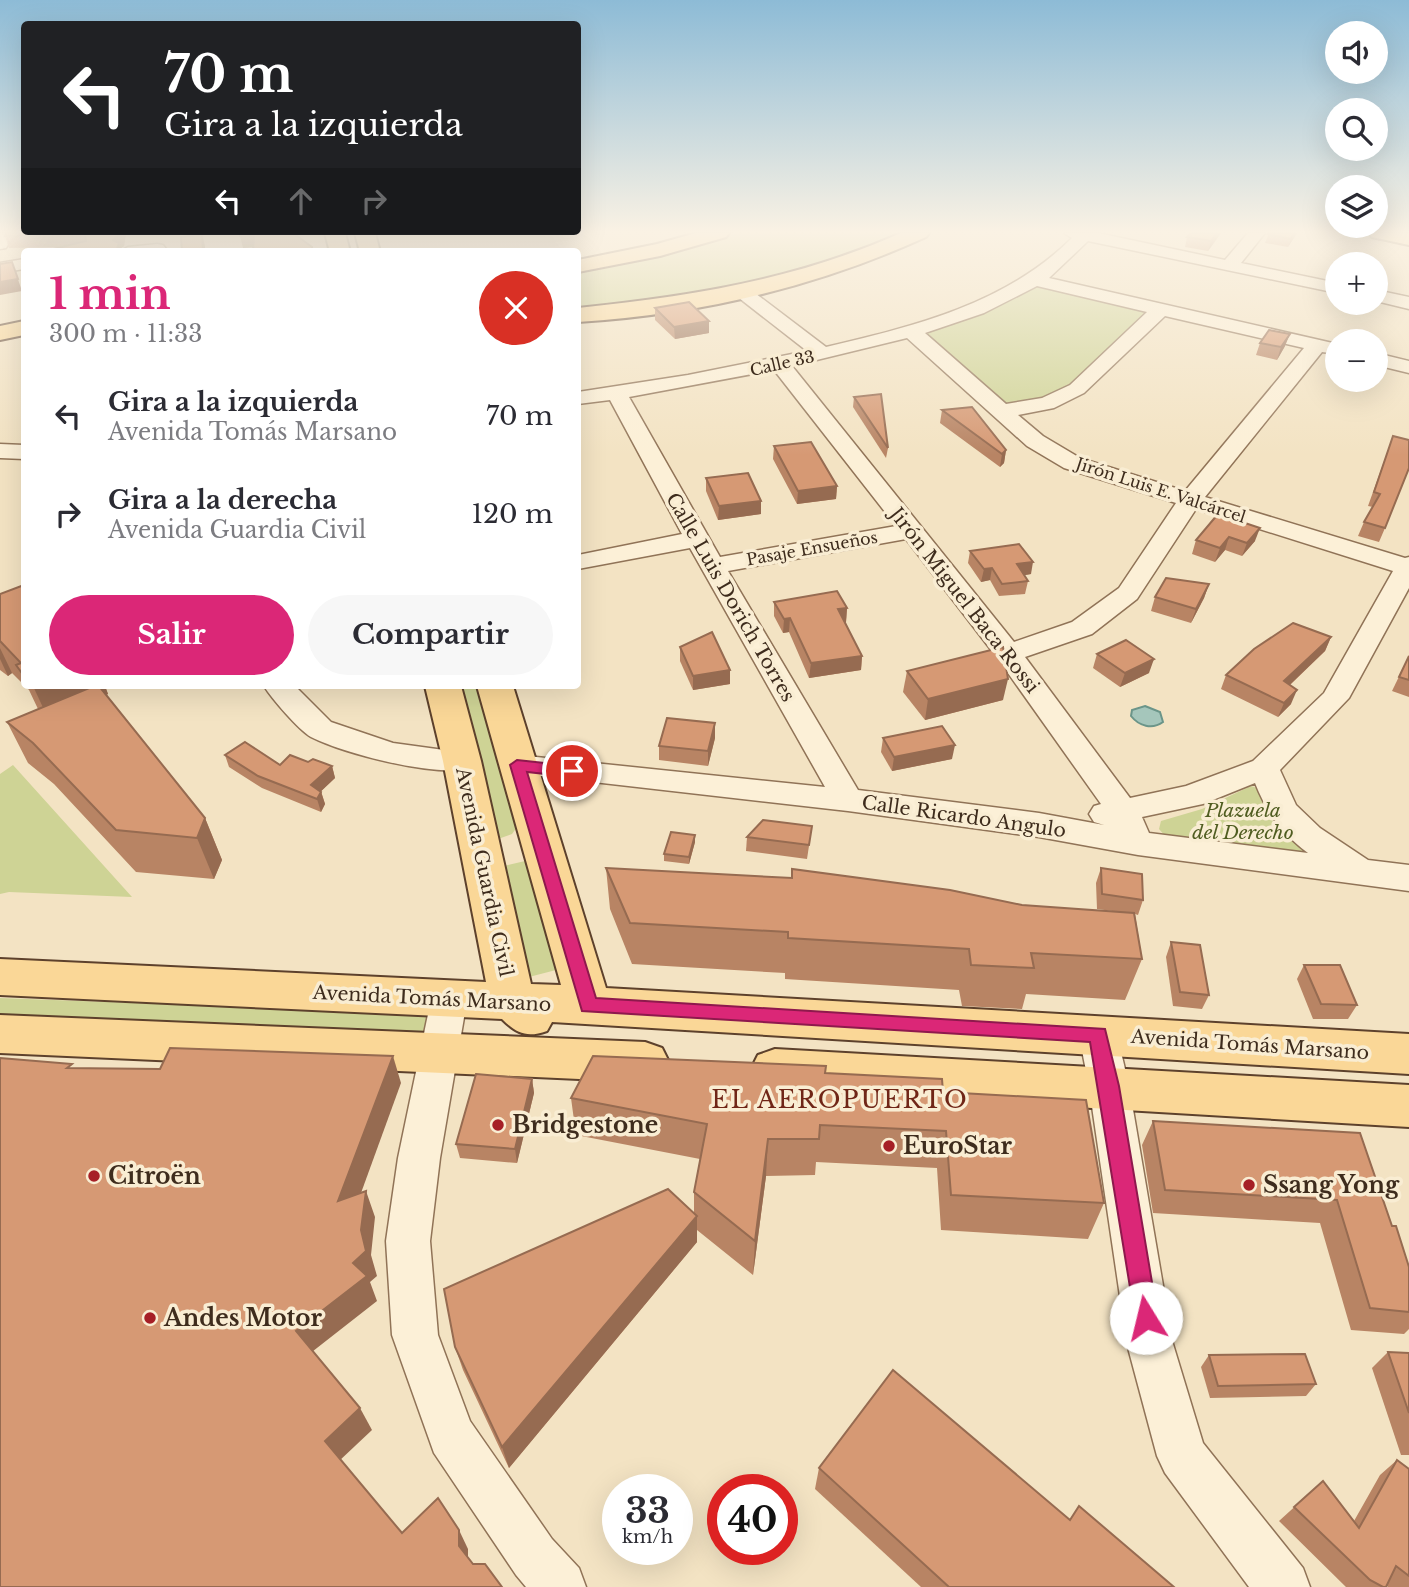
<!DOCTYPE html>
<html lang="es">
<head>
<meta charset="utf-8">
<style>
	:root { --surface:#fff; --page:#f7f7f7; --text:#2b2b33; --muted:#7c7c81; --accent:#db2777 }
	body { margin:0; font-family:"Libre Baskerville",serif; background:var(--page); color:var(--text); height:100vh; display:flex; flex-direction:column; font-size:26px; white-space:nowrap }
	* { box-sizing:border-box; margin:0 }
	p { font-size:23px; color:var(--muted) }
	.icon { flex:none; width:38px; height:38px; fill:none; stroke:currentColor; stroke-width:2; stroke-linecap:round; stroke-linejoin:round }
	.map { position:relative; flex:1; overflow:hidden }
	.side { position:absolute; left:21px; top:248px; width:560px; height:441px; display:flex; flex-direction:column; background:var(--surface); border-radius:7px; box-shadow:0 7px 28px #0002 }
	.side>* { flex:none }
	.banner { position:absolute; left:21px; top:21px; width:560px; height:214px; border-radius:7px; box-shadow:0 7px 28px #0002; background:#202124; color:#fff; overflow:hidden }
	.fabs { position:absolute; left:1325px; top:21px; display:grid; gap:14px }
	.fabs a { display:grid; place-items:center; width:63px; height:63px; border-radius:50%; background:var(--surface); box-shadow:0 7px 28px #0002; font-size:35px }
	.speed { position:absolute; left:602px; top:1474px; display:flex; gap:14px; font-size:35px; font-weight:700; text-align:center }
	.speed>* { display:grid; place-content:center; width:91px; height:91px; border-radius:50%; background:var(--surface); box-shadow:0 7px 28px #0002; line-height:1 }
	.speed small { font-size:18px; font-weight:400 }
	.speed .limit { border:10px solid #d22; background:#fff; color:#111 }
	.pin { position:absolute; display:grid; place-items:center; width:60px; height:60px; color:#fff; margin:-30px; border:4px solid #fff; border-radius:50%; box-shadow:0 2px 7px #0007 }
	.me { position:absolute; width:77px; margin:-38px; rotate:351deg; stroke-linejoin:round; filter:drop-shadow(0 0 5px #0008) }
	.turn { display:flex; align-items:center; gap:24px; height:147px; padding:0 28px; font-size:32px }
	.turn .icon { width:91px; height:91px; stroke-width:2.5 }
	.turn b { display:block; font-size:49px; line-height:60px }
	.lanes { display:flex; align-items:center; height:66px; padding:0 28px; background:#0003; justify-content:center; gap:35px; direction:ltr }
	.lanes .off { opacity:.35 }
	.round { display:grid; place-items:center; flex:none; width:74px; height:74px; border-radius:37px; background:var(--page) }
	.head { display:flex; align-items:center; justify-content:space-between; height:119px; padding:0 28px }
	h1 { font-size:42px; font-weight:700; line-height:52px; color:var(--accent) }
	.button { display:flex; gap:14px; margin-top:auto; padding:14px 28px }
	.button a { flex:1; height:80px; border-radius:42px; background:var(--accent); color:#fff; font-size:28px; font-weight:700; line-height:80px; text-align:center }
	.button a+a { background:var(--page); color:var(--text) }
	ul { padding:0; list-style:none }
	li { display:flex; align-items:center; gap:21px; height:98px; padding:0 28px }
	li div { flex:1 }
	li b { display:block; font-size:26px }
	li em { font-style:normal }
	.map>svg:first-child { display:block }
	.green { fill:#ced395 }
	.water { fill:#a5c6bb; stroke:#6b9589; stroke-width:2 }
	.lines { fill:none; stroke-linecap:round; stroke-linejoin:round }
	.minor-casing { stroke:#907357; stroke-width:3 }
	.major-casing { stroke:#5d412c; stroke-width:4 }
	.minor { fill:#fcf0d7; fill-rule:evenodd }
	.major { fill:#fad797; fill-rule:evenodd }
	.wall { fill:#b88464 }
	.shaded-wall { fill:#966b51 }
	.building { fill:#d69974; stroke:#966b51; stroke-width:2 }
	.route { fill:#db2777; stroke:#8e194d; stroke-width:2 }
	.poi-dot { fill:#a61f26; stroke:#f9edd3; stroke-width:2.5 }
	.labels { text-anchor:middle; stroke-width:7; stroke-linejoin:round; paint-order:stroke }
	.far-street-label { font-size:16px; fill:#3e2c1d; stroke:#f9edd3 }
	.street-label { font-size:19px; fill:#3e2c1d; stroke:#f9edd3 }
	.park-label { font-size:19px; font-style:italic; fill:#505d21; stroke:#f9edd3 }
	.near-poi-label { font-size:23px; font-weight:bold; fill:#3e2c1d; stroke:#f9edd3; text-anchor:start }
	.near-neighbourhood-label { font-size:24px; letter-spacing:2px; fill:#702617; stroke:#f9edd3 }
</style>
</head>
<body>
<div class="map">
<svg width="1409" height="1587" viewBox="0 0 1409 1587">
	<rect width="100%" height="100%" fill="#f3e3c3"/>
	<g class="green">
		<path d="M 737,233 L 907,233 C 805,285 690,302 578,309 L 578,270 L 612,266 Z"/>
		<polygon points="1037,282 1153,312 1072,387 1043,402 1001,407 915,332"/>
		<polygon points="455,686 481,686 517,827 512,834 498,839"/>
		<polygon points="13,765 132,897 9,892 0,894 0,774"/>
		<polygon points="1251,786 1257,788 1311,852 1309,856 1166,837 1159,829 1161,821 1202,809"/>
		<polygon points="525,861 556,970 529,977 500,867"/>
		<polygon points="0,998 428,1014 421,1041 0,1021"/>
	</g>
	<path class="water" d="M 1145,706 L 1160,712 L 1163,722 C 1152,730 1139,726 1131,716 L 1132,710 Z"/>
	<g class="lines">
		<g class="minor-casing">
			<g id="minor">
				<polygon points="0,233 15,233 6,248 0,249"/>
				<path d="M 1064,233 L 1098,233 L 1225,260 L 1248,233 L 1265,233 L 1241,263 L 1337,283 L 1337,293 L 1088,241 L 1049,278 L 1337,344 L 1337,354 L 1322,352 L 1205,497 L 1405,558 L 1409,557 L 1409,588 L 1349,698 L 1280,770 L 1296,805 L 1320,828 L 1368,860 L 1409,865 L 1409,891 L 1138,855 L 1039,837 L 848,811 L 506,772 L 502,765 L 506,758 L 517,755 L 825,787 L 690,548 L 578,569 L 578,555 L 682,534 L 610,400 L 578,404 L 578,392 L 688,375 L 807,351 L 739,298 L 736,294 L 739,290 L 751,290 L 826,347 C 915,326 1006,304 1072,238 ZM 1037,286 L 1147,312 L 1070,385 L 1042,398 L 1006,404 L 925,333 L 984,313 ZM 1165,316 L 1304,348 L 1185,491 L 1080,458 L 1043,436 L 1018,415 L 1054,408 L 1084,393 ZM 907,338 L 1027,446 L 1064,468 L 1176,503 L 1119,588 L 1072,622 L 1014,642 L 792,366 ZM 774,370 L 896,526 L 720,557 L 629,397 ZM 1196,509 L 1393,571 L 1324,693 L 1253,761 L 1186,786 L 1130,798 L 1025,657 L 1092,634 L 1137,599 ZM 906,539 L 998,659 L 1101,804 L 1094,806 L 1089,814 L 1094,822 L 1104,825 L 1039,813 L 858,790 L 728,571 ZM 1255,783 C 1267,813 1282,834 1308,853 L 1149,833 L 1142,817 L 1203,804 Z"/>
				<polygon points="157,244 163,245 166,249 163,252 119,252 128,247"/>
				<polygon points="24,259 24,269 0,273 0,263"/>
				<polygon points="1376,290 1409,297 1409,309 1376,301"/>
				<polygon points="1376,353 1409,361 1409,373 1376,365"/>
				<polygon points="0,444 24,445 24,459 0,458"/>
				<path d="M 264,686 L 295,686 L 331,722 L 393,743 L 473,754 L 477,761 L 473,768 C 437,778 345,754 311,737 C 299,730 272,699 264,686 Z"/>
				<polygon points="449,985 462,989 467,1000 440,1158 430,1241 438,1335 470,1421 552,1539 579,1568 586,1587 526,1587 516,1575 434,1453 392,1335 386,1241 398,1158 431,1000 436,989"/>
				<polygon points="1098,1019 1111,1024 1117,1035 1129,1086 1173,1344 1203,1443 1303,1568 1310,1587 1249,1587 1165,1473 1157,1456 1127,1344 1089,1086 1079,1035 1085,1024"/>
			</g>
		</g>
		<g class="major-casing">
			<g id="major">
				<polygon points="325,233 345,233 350,252 330,252"/>
				<polygon points="355,233 375,233 380,252 360,252"/>
				<polygon points="696,233 729,233 726,237 660,256 578,272 578,260 657,244"/>
				<path d="M 901,233 L 929,233 L 926,237 C 816,287 698,315 578,322 L 578,308 C 692,296 795,280 901,233 Z"/>
				<polygon points="1369,233 1409,233 1409,245 1372,237"/>
				<polygon points="24,321 24,335 0,340 0,326"/>
				<path d="M 425,686 L 461,686 L 481,761 L 531,984 L 561,985 L 477,686 L 513,686 L 606,988 L 1409,1034 L 1409,1074 L 552,1022 L 547,1031 C 527,1038 517,1034 502,1019 L 0,995 L 0,959 L 486,982 L 443,761 Z"/>
				<polygon points="0,1015 645,1042 662,1048 669,1062 662,1076 645,1082 0,1053"/>
				<polygon points="775,1049 1409,1085 1409,1127 775,1089 758,1083 751,1069 758,1055"/>
			</g>
		</g>
		<use href="#minor" class="minor"/>
		<use href="#major" class="major"/>
	</g>
	<g class="wall">
		<polygon points="6,233 126,233 124,246 121,248 122,252 53,252 63,247 9,248 5,236"/>
		<polygon points="1221,233 1208,251 1185,247 1187,237"/>
		<polygon points="1269,233 1297,233 1288,247 1265,243"/>
		<polygon points="655,308 709,321 709,333 675,339 655,320"/>
		<polygon points="1260,343 1285,346 1277,360 1256,355"/>
		<polygon points="854,397 888,448 886,458 853,407"/>
		<polygon points="942,410 1006,450 1004,463 1000,467 940,423"/>
		<polygon points="1393,436 1385,528 1379,542 1358,536 1364,522 1373,507 1368,506"/>
		<polygon points="774,446 837,486 836,499 797,504 773,459"/>
		<polygon points="706,478 761,514 718,520 706,491"/>
		<polygon points="1218,514 1255,541 1242,556 1225,550 1215,562 1192,554 1196,540"/>
		<polygon points="970,551 1031,574 1024,575 1028,581 1025,594 999,596 990,580 981,582 968,563"/>
		<polygon points="1209,584 1204,598 1191,623 1151,611 1155,597"/>
		<polygon points="24,585 24,686 105,686 108,694 106,695 205,818 222,860 214,879 136,872 54,784 28,763 7,722 38,709 29,690 12,673 8,676 0,670 0,594"/>
		<polygon points="774,602 847,608 846,622 845,622 862,656 861,670 809,678 789,632 783,633 774,616"/>
		<polygon points="1331,637 1325,651 1290,685 1291,704 1278,717 1221,689 1226,675"/>
		<polygon points="680,647 730,684 693,690 680,661"/>
		<polygon points="1097,654 1149,673 1120,687 1093,668"/>
		<polygon points="1409,656 1409,697 1392,691"/>
		<polygon points="907,671 1003,700 925,720 903,692"/>
		<polygon points="715,738 708,766 659,760 659,746"/>
		<polygon points="883,738 952,759 892,771 881,752"/>
		<polygon points="225,755 280,765 308,762 332,766 335,778 321,791 325,804 321,812 262,788 229,767"/>
		<polygon points="812,826 807,859 746,851 747,837"/>
		<polygon points="695,835 695,842 689,864 664,861 664,854"/>
		<polygon points="606,868 1022,905 1120,912 1097,909 1096,883 1101,868 1143,900 1138,915 1135,914 1142,959 1125,1000 1026,994 1022,1009 962,1006 959,990 785,979 785,973 632,964 610,909"/>
		<polygon points="1171,942 1209,995 1202,1009 1173,1006 1166,957"/>
		<polygon points="1304,965 1357,1005 1348,1019 1313,1019 1297,979"/>
		<polygon points="825,1073 943,1092 1104,1203 1088,1239 941,1230 937,1168 816,1162 815,1175 766,1176 753,1275 697,1230 697,1242 509,1468 463,1370 455,1347 694,1214 694,1192 700,1159 576,1135 571,1098"/>
		<polygon points="532,1079 534,1093 517,1163 460,1158 456,1144"/>
		<polygon points="1153,1121 1360,1133 1392,1226 1409,1267 1409,1329 1404,1334 1351,1330 1320,1223 1153,1213 1142,1145"/>
		<polygon points="1388,1352 1409,1353 1409,1455 1401,1455 1372,1368"/>
		<polygon points="1209,1355 1316,1384 1306,1396 1210,1398 1201,1367"/>
		<polygon points="1397,1460 1409,1469 1409,1587 1388,1587 1387,1586 1386,1587 1346,1587 1279,1521 1323,1481 1354,1521 1380,1475"/>
		<polygon points="819,1468 1070,1520 1174,1587 921,1587 815,1489"/>
	</g>
	<g class="shaded-wall">
		<polygon points="121,233 126,233 124,246 121,248 122,252 116,252 113,240"/>
		<polygon points="1217,233 1221,233 1208,251 1211,241"/>
		<polygon points="1294,233 1297,233 1288,247 1291,239"/>
		<polygon points="202,234 205,246 205,252 203,252"/>
		<polygon points="254,235 257,247 243,248 240,236"/>
		<polygon points="12,262 22,291 0,295 0,282"/>
		<polygon points="709,321 709,333 675,339 674,327"/>
		<polygon points="1290,334 1285,346 1277,360 1281,347"/>
		<polygon points="1006,450 1004,463 1000,467 1002,454"/>
		<polygon points="837,486 836,499 797,504 798,491"/>
		<polygon points="761,501 761,514 718,520 719,506"/>
		<polygon points="1260,528 1255,541 1242,556 1247,543"/>
		<polygon points="1229,537 1225,550 1215,562 1220,548"/>
		<polygon points="1033,562 1031,574 1014,577 1017,564"/>
		<polygon points="992,568 990,580 981,582 984,569"/>
		<polygon points="1209,584 1204,598 1191,623 1196,609"/>
		<polygon points="847,608 846,622 837,623 838,609"/>
		<polygon points="790,618 789,632 783,633 784,619"/>
		<polygon points="1331,637 1325,651 1279,695 1284,681"/>
		<polygon points="0,648 12,673 8,676 0,659"/>
		<polygon points="862,656 861,670 809,678 811,663"/>
		<polygon points="1154,659 1149,673 1120,687 1125,673"/>
		<polygon points="730,670 730,684 693,690 693,676"/>
		<polygon points="1008,679 1003,700 925,720 928,699"/>
		<polygon points="33,686 105,686 108,694 52,727"/>
		<polygon points="1297,690 1291,704 1278,717 1284,703"/>
		<polygon points="715,723 715,738 708,766 708,751"/>
		<polygon points="955,745 952,759 892,771 894,757"/>
		<polygon points="332,766 335,778 315,797 311,785"/>
		<polygon points="321,792 325,804 321,812 317,799"/>
		<polygon points="205,818 222,860 214,879 197,838"/>
		<polygon points="695,835 695,842 689,864 689,857"/>
		<polygon points="393,1056 401,1083 349,1226 338,1201"/>
		<polygon points="532,1079 534,1093 517,1163 515,1149"/>
		<polygon points="768,1139 766,1176 753,1275 755,1241"/>
		<polygon points="366,1191 375,1217 371,1255 377,1276 370,1282 377,1301 308,1355 296,1331 353,1263 361,1230"/>
		<polygon points="697,1216 697,1242 509,1468 502,1447"/>
		<polygon points="360,1408 372,1430 338,1462 325,1441"/>
		<polygon points="459,1530 468,1549 468,1564 459,1546"/>
	</g>
	<g class="building">
		<polygon points="6,233 121,233 113,240 119,243 116,252 53,252 53,249 86,241 85,234 5,236"/>
		<polygon points="240,233 293,233 312,247 312,252 253,252 254,235 240,236"/>
		<polygon points="1191,233 1217,233 1211,241 1187,237"/>
		<polygon points="1269,233 1294,233 1291,239 1268,234"/>
		<polygon points="202,234 203,252 182,252 181,237"/>
		<polygon points="12,262 18,279 0,282 0,264"/>
		<polygon points="689,302 709,321 674,327 655,308"/>
		<polygon points="1269,330 1290,334 1281,347 1260,343"/>
		<polygon points="881,394 888,448 854,397"/>
		<polygon points="972,407 1006,450 1002,454 942,410"/>
		<polygon points="1393,436 1409,440 1409,468 1385,528 1364,522 1380,494 1374,492"/>
		<polygon points="811,442 837,486 798,491 774,446"/>
		<polygon points="748,473 761,501 719,506 706,478"/>
		<polygon points="1218,514 1260,528 1247,543 1229,537 1220,548 1196,540"/>
		<polygon points="1019,544 1033,562 1017,564 1028,581 1002,584 992,568 984,569 970,551"/>
		<polygon points="1166,578 1209,584 1196,609 1155,597"/>
		<polygon points="24,585 24,676 16,665 21,663 0,641 0,594"/>
		<polygon points="837,591 847,608 838,609 862,656 811,663 790,618 784,619 774,602"/>
		<polygon points="1293,623 1331,637 1284,681 1297,690 1284,703 1226,675 1254,649"/>
		<polygon points="712,632 730,670 693,676 680,647"/>
		<polygon points="1126,640 1154,659 1125,673 1097,654"/>
		<polygon points="1003,647 1008,679 928,699 907,671"/>
		<polygon points="1409,656 1409,680 1399,677"/>
		<polygon points="94,686 99,686 205,818 197,838 116,830 33,743 7,722"/>
		<polygon points="667,718 715,723 708,751 659,746"/>
		<polygon points="942,726 955,745 894,757 883,738"/>
		<polygon points="245,742 280,765 290,755 308,762 313,759 332,766 311,785 321,792 317,799 258,776 225,755"/>
		<polygon points="763,820 812,826 809,845 747,837"/>
		<polygon points="671,832 695,835 689,857 664,854"/>
		<polygon points="606,868 792,878 792,869 950,890 1022,905 1134,913 1142,959 1031,953 1034,968 971,965 969,949 788,938 788,932 630,923"/>
		<polygon points="1101,868 1142,874 1143,900 1102,894"/>
		<polygon points="1171,942 1200,945 1209,995 1180,992"/>
		<polygon points="1304,965 1340,965 1357,1005 1321,1004"/>
		<polygon points="170,1048 393,1056 338,1201 366,1191 361,1230 366,1251 353,1263 367,1276 296,1331 360,1408 325,1441 402,1533 438,1498 459,1530 459,1546 473,1564 485,1564 502,1587 0,1587 0,1058 72,1064 67,1068 160,1069"/>
		<polygon points="593,1056 826,1066 825,1073 942,1079 943,1092 1086,1100 1104,1203 951,1195 946,1131 820,1125 819,1139 768,1139 755,1241 694,1192 707,1124 571,1098"/>
		<polygon points="476,1074 532,1079 515,1149 456,1144"/>
		<polygon points="1153,1121 1360,1133 1392,1226 1396,1226 1409,1267 1409,1312 1370,1308 1337,1200 1165,1190"/>
		<polygon points="668,1189 697,1216 502,1447 455,1347 444,1289"/>
		<polygon points="1388,1352 1409,1353 1409,1413"/>
		<polygon points="1305,1354 1316,1384 1218,1386 1209,1355"/>
		<polygon points="893,1370 1070,1520 1079,1506 1174,1587 949,1587 819,1468"/>
		<polygon points="1397,1460 1409,1469 1409,1576 1396,1566 1386,1587 1383,1587 1370,1580 1294,1507 1323,1481 1359,1528"/>
	</g>
	<linearGradient id="sky" x2="0" y2="1"><stop stop-color="#8dbbd6"/><stop offset="0.51" stop-color="#faf2e4"/><stop offset="1" stop-color="#faf2e4" stop-opacity="0"/></linearGradient>
	<rect width="1409" height="455" fill="url(#sky)"/>
	<polygon class="route" points="517,760 572,766 580,771 572,777 527,772 596,998 1105,1029 1119,1086 1158,1318 1154,1326 1146,1330 1138,1326 1135,1318 1090,1042 582,1011 510,765"/>
	<g class="poi-dot">
		<circle cx="498" cy="1125" r="7"/>
		<circle cx="889" cy="1146" r="7"/>
		<circle cx="94" cy="1176" r="7"/>
		<circle cx="1249" cy="1185" r="7"/>
		<circle cx="150" cy="1318" r="7"/>
	</g>
	<g class="labels">
		<g class="far-street-label">
			<text transform="translate(782 363) rotate(-13)" y="6">Calle 33</text>
			<text transform="translate(1161 490) rotate(18)" y="6">Jirón Luis E. Valcárcel</text>
			<text transform="translate(812 548) rotate(-10)" y="6">Pasaje Ensueños</text>
		</g>
		<g class="street-label">
			<text transform="translate(731 597) rotate(60)" y="7">Calle Luis Dorich Torres</text>
			<text transform="translate(965 600) rotate(52)" y="7">Jirón Miguel Baca Rossi</text>
			<text transform="translate(964 816) rotate(8)" y="7">Calle Ricardo Angulo</text>
			<text transform="translate(485 872) rotate(78)" y="7">Avenida Guardia Civil</text>
			<text transform="translate(432 998) rotate(3)" y="7">Avenida Tomás Marsano</text>
			<text transform="translate(1250 1044) rotate(4)" y="7">Avenida Tomás Marsano</text>
		</g>
		<g class="park-label">
			<text x="1243" y="817">Plazuela<tspan x="1243" dy="22">del Derecho</tspan></text>
		</g>
		<g class="near-poi-label">
			<text x="512" y="1133">Bridgestone</text>
			<text x="903" y="1154">EuroStar</text>
			<text x="108" y="1184">Citroën</text>
			<text x="1263" y="1193">Ssang Yong</text>
			<text x="164" y="1326">Andes Motor</text>
		</g>
		<g class="near-neighbourhood-label">
			<text x="840" y="1108">EL AEROPUERTO</text>
		</g>
	</g>
</svg>
<div class="fabs">
<a><svg class="icon" aria-label="sound" viewBox="0 0 24 24"><path d="M4 9h4l5-4v14l-5-4H4zM17 9q2 3 0 6"/></svg></a>
<a><svg class="icon" aria-label="search" viewBox="0 0 24 24"><circle cx="10" cy="10" r="6"/><path d="M15 15l6 6"/></svg></a>
<a><svg class="icon" aria-label="layers" viewBox="0 0 24 24"><path d="M12 4l9 5-9 5-9-5zM3 14l9 5 9-5"/></svg></a>
<a>+</a>
<a>−</a>
</div>
<div class="speed"><div>33<small>km/h</small></div><div class="limit">40</div></div>
<div class="pin" style="left:572px;top:771px;background:#d93025"><svg class="icon" aria-label="arrive" viewBox="0 0 24 24"><path d="M6 21V4h12l-3 4 3 4H6"/></svg></div>
<svg class="me" style="left:1146px;top:1318px" viewBox="-20 -20 40 40"><circle r="19" fill="#fff"/><path d="M0-13L10 11 0 6-10 11z" fill="#db2777"/></svg>
<div class="banner">
<div class="turn"><svg class="icon" aria-label="left" viewBox="0 0 24 24"><path d="M17 20v-9H6M10 6l-5 5 5 5"/></svg><div><b>70 m</b>Gira a la izquierda</div></div>
<div class="lanes"><svg class="icon" aria-label="left" viewBox="0 0 24 24"><path d="M17 20v-9H6M10 6l-5 5 5 5"/></svg><svg class="icon off" aria-label="ahead" viewBox="0 0 24 24"><path d="M12 20V5M6 11l6-6 6 6"/></svg><svg class="icon off" aria-label="right" viewBox="0 0 24 24"><path d="M7 20v-9h11M14 6l5 5-5 5"/></svg></div>
</div>
<section class="side">
<div class="head"><div><h1>1 min</h1><p>300 m · 11:33</p></div><a class="round" style="background:#d93025;color:#fff"><svg class="icon" aria-label="close" viewBox="0 0 24 24"><path d="M6 6l12 12M18 6L6 18"/></svg></a></div>
<ul>
<li><svg class="icon" aria-label="left" viewBox="0 0 24 24"><path d="M17 20v-9H6M10 6l-5 5 5 5"/></svg><div><b>Gira a la izquierda</b><p>Avenida Tomás Marsano</p></div><em>70 m</em></li>
<li><svg class="icon" aria-label="right" viewBox="0 0 24 24"><path d="M7 20v-9h11M14 6l5 5-5 5"/></svg><div><b>Gira a la derecha</b><p>Avenida Guardia Civil</p></div><em>120 m</em></li>
</ul>
<div class="button"><a>Salir</a><a>Compartir</a></div>
</section>
</div>
</body>
</html>
